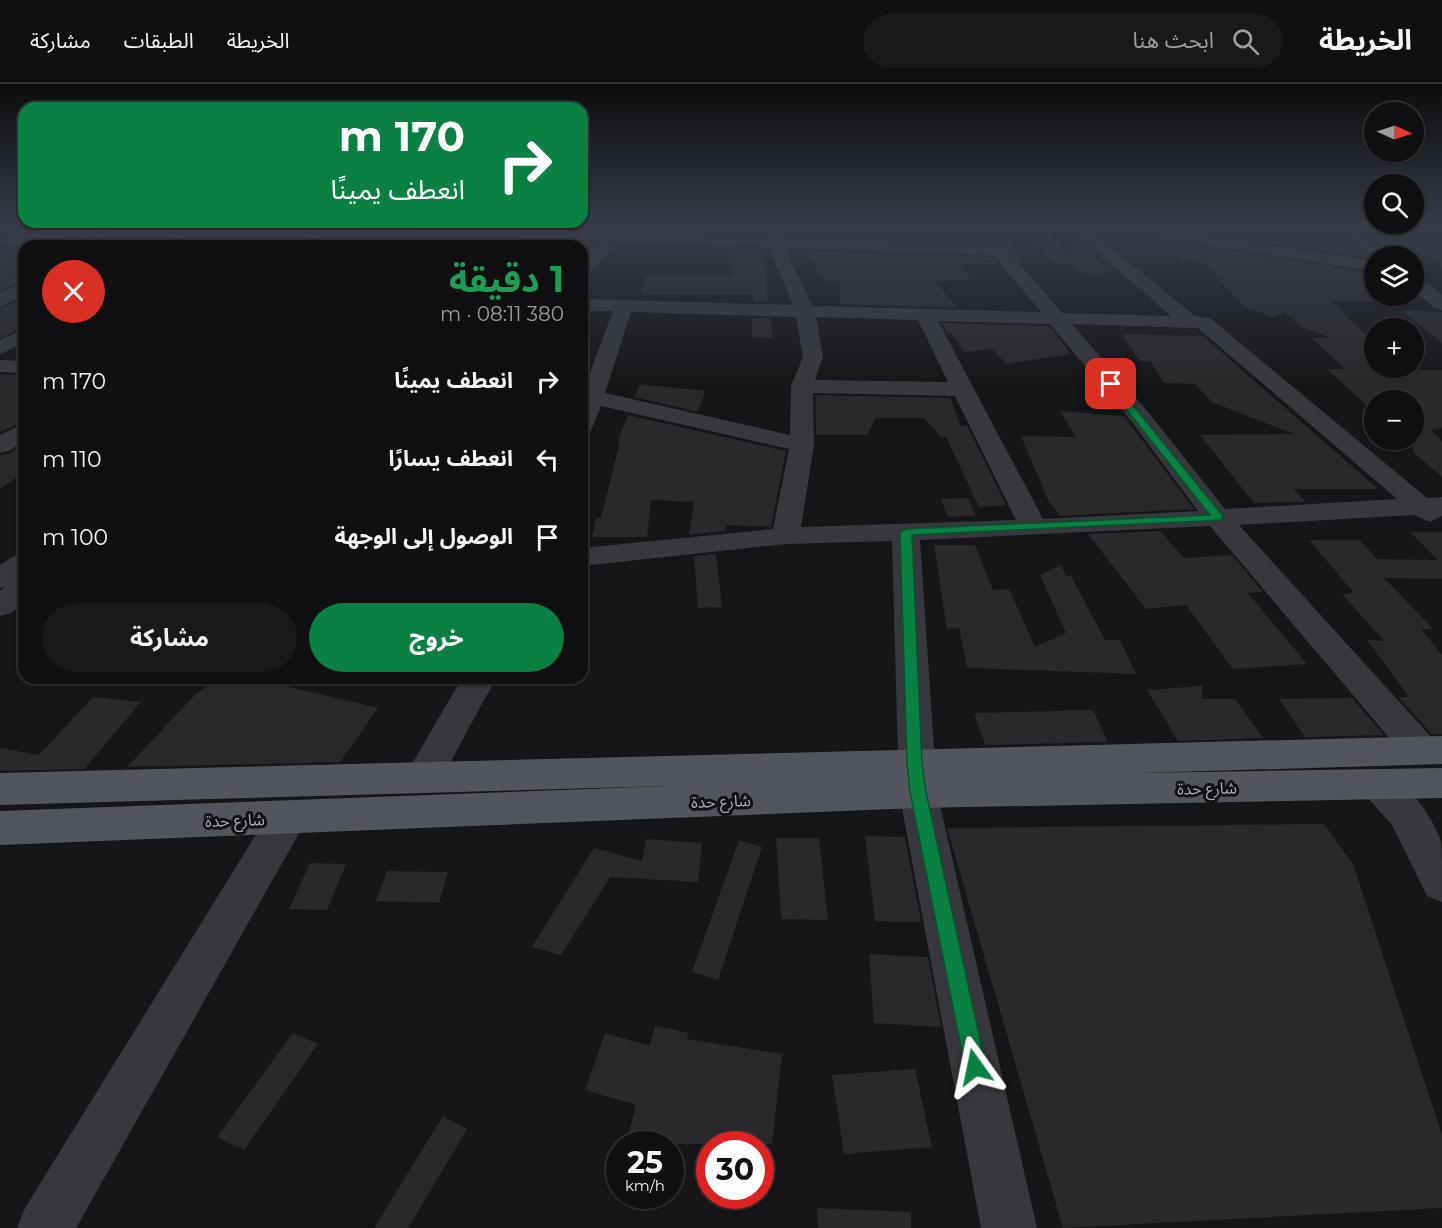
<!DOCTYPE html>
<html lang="ar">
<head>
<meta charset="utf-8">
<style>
	:root { --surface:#101012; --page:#19191b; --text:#f1f3f6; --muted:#9c9d9f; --line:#303032; --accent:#0b8043 }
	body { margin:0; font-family:Montserrat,"Noto Sans Arabic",sans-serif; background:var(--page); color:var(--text); direction:rtl; height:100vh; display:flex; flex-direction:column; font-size:22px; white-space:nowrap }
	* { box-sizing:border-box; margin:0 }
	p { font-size:20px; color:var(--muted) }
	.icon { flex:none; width:33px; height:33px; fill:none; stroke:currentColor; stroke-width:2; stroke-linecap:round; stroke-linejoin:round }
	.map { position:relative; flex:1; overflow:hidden; direction:ltr }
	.panel { position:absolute; left:18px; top:156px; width:570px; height:444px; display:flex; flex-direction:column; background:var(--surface); border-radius:18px; box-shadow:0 2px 4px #0004,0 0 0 2px var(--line); direction:rtl }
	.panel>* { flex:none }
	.guide { position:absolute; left:18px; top:18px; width:570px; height:126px; border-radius:18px; box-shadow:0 2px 4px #0004,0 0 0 2px var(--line); direction:rtl; background:#0b8043; color:#fff; overflow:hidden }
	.needle { width:39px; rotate:93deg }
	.controls { position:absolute; left:1364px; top:18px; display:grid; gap:12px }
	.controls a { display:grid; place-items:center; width:60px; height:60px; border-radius:50%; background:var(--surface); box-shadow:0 2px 4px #0004,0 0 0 2px var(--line); font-size:30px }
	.speed { position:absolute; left:606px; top:1047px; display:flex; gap:12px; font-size:30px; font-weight:700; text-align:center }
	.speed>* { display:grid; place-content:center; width:78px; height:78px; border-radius:50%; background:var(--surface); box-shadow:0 2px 4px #0004,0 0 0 2px var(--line); line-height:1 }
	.speed small { font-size:15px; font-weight:400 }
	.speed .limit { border:9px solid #d22; background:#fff; color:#111 }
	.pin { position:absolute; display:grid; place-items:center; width:51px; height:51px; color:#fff; margin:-26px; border-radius:12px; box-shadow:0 3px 9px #0006 }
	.me { position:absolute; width:66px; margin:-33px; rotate:348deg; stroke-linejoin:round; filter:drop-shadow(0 0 4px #0008) }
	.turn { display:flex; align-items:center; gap:21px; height:126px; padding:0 24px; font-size:27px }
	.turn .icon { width:78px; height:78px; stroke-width:2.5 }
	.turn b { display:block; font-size:42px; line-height:51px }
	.round { display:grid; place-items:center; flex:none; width:63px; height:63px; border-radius:32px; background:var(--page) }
	.summary { display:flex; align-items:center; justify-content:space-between; height:102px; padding:0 24px }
	h1 { font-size:36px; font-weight:700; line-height:45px; color:#1e9e55 }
	.cta { display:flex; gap:12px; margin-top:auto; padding:12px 24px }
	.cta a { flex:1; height:69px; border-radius:36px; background:var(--accent); color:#fff; font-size:24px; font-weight:700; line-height:69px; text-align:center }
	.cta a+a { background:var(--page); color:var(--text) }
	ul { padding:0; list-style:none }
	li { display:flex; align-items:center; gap:18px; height:78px; padding:0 24px }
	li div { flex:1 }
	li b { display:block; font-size:22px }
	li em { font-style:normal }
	header { display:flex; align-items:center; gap:36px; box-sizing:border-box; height:84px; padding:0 30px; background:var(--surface); border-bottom:2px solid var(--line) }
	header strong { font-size:28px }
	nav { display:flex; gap:33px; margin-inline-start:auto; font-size:21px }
	.search { width:420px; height:54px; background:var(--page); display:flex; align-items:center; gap:15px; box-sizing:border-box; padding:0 21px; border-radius:33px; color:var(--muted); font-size:22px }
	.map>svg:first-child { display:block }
	.building { fill:#29292c }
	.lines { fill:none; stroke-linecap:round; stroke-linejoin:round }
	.minor { fill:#37383d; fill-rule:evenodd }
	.major { fill:#53555c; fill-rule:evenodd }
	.route { fill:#0b8043; stroke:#07532c; stroke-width:1.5 }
	.labels { text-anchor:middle; stroke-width:6; stroke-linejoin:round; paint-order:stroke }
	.street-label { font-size:16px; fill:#a8adb8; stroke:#111113 }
</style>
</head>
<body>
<header>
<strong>الخريطة</strong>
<div class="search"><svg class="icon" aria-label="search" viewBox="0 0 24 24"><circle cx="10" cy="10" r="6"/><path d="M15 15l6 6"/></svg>ابحث هنا</div>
<nav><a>الخريطة</a><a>الطبقات</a><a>مشاركة</a></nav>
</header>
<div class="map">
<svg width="1442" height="1144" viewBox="0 0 1442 1144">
	<rect width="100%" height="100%" fill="#161618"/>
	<g class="building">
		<polygon points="0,140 74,140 0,151"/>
		<polygon points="151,140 181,140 152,162 24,162 24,196 0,207 0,165 113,147 123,141 135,149"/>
		<polygon points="204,140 284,140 281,142 317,142 290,162 177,162"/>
		<polygon points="556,140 608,140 605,144 553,142"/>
		<polygon points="719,140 750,140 748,150 722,149"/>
		<polygon points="811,140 917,141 922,149 972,147 967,140 1002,140 1024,181 1004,160 807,153 807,149 810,149"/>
		<polygon points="1023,140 1042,140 1071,173 1072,149 1097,171 1093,171 1109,189 1082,189 1075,180 1054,181"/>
		<polygon points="1085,140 1093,140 1103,147 1374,189 1374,218 1332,217 1374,259 1374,284 1442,286 1442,344 1431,346 1442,357 1442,393 1413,368 1413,316 1374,316 1374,328 1327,285 1345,285 1312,254 1332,254 1301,243 1285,228 1272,233 1243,222 1205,179 1198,179 1196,174 1181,174 1178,171 1124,171"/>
		<polygon points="1142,140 1330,140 1371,174"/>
		<polygon points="1358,144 1433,145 1442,148 1442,182 1428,172 1392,172"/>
		<polygon points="340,145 360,145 340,162 315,162"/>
		<polygon points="536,156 594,159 592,162 529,162"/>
		<polygon points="726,164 759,165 768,189 765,189 768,218 753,218 753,211 642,211 645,192 734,192"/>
		<polygon points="806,167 992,173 998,181 959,180 972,196 934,197 958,224 840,220 839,197 825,197 810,173 806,173"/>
		<polygon points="24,214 24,243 0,254 0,225"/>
		<polygon points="1401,226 1442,228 1442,259"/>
		<polygon points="752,234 770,234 773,254 752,253"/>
		<polygon points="942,239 1049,242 1071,270 1007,280 992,265 964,268 952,250 948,250"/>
		<polygon points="1121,250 1203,252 1378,405 1293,405 1306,418 1254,419 1200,351 1294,350 1212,318 1195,300 1164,299 1150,277 1140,277"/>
		<polygon points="0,290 24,292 24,337 0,348"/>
		<polygon points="640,300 705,307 698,328 634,313"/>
		<polygon points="815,311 950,314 961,342 967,341 1006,421 979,423 946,353 941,353 924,334 876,334 867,351 816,351"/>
		<polygon points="1060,327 1124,332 1194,425 1060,432 1049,418 1021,352 1076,353"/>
		<polygon points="628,331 786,367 771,443 726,441 725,447 689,451 694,418 651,416 647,453 592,453 596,434 601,434 620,357 618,356"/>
		<polygon points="24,360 24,388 0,405 0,371 10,369"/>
		<polygon points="968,414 976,432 948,433 941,415"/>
		<polygon points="1160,447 1184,474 1232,471 1263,508 1248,509 1307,580 1233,585 1186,521 1146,525 1088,450"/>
		<polygon points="1410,448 1442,448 1442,495 1384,494 1433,545 1421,545 1442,571 1442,650 1432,650 1398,613 1409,613 1367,556 1384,557 1342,510 1354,509 1309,456 1360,456 1377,475 1438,476"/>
		<polygon points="934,461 975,461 993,506 1009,505 1035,563 1066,549 1040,491 1061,481 1066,492 1071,492 1105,556 1120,556 1136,590 967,584 959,544 947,545"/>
		<polygon points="716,470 722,523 698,524 694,472"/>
		<polygon points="217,594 252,594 378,624 340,678 127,683 194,612"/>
		<polygon points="1202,602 1202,615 1235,615 1263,654 1178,657 1147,606"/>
		<polygon points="93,613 141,618 84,685 0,687 0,664 39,671"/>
		<polygon points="1352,614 1384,651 1305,653 1279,615"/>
		<polygon points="1093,626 1108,658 985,661 974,629"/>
		<polygon points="1324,740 1353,780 1442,1051 1442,1124 1063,1144 947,744"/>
		<polygon points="865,752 905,753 921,838 875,837"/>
		<polygon points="776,754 819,754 828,836 781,835"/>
		<polygon points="646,755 702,759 698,798 610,793 561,871 532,863 594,764 642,777"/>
		<polygon points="739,756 762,763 718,896 692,888"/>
		<polygon points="310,779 346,780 327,826 289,825"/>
		<polygon points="387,787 448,788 439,819 376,817"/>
		<polygon points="869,870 928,873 941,943 874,939"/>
		<polygon points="655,942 688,949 687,955 782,970 772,1060 626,1060 636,1021 585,1006 605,949 650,962"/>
		<polygon points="293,949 318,960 244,1066 217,1053"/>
		<polygon points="915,985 932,1063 844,1070 832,991"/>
		<polygon points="443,1032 467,1045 408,1144 374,1144"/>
		<polygon points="817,1124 911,1128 911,1144 818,1144"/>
	</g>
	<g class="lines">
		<g class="minor">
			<polygon points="86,140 121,140 113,145 0,163 0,153"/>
			<polygon points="184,140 202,140 173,162 154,162"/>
			<polygon points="325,140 343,140 311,162 292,162"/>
			<path d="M 358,140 L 447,140 L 767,153 L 772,140 L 786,140 L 783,154 L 998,161 L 1004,162 L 1062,229 L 1171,232 L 1065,140 L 1082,140 L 1195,232 L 1210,234 L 1427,414 L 1442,413 L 1442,432 L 1430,438 L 1414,431 L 1239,441 L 1434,656 L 1439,666 L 1434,676 L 1421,680 L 1408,676 L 1210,442 L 920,456 L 937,708 L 1037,1144 L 981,1144 L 899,708 L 892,457 L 786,460 L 582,482 L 582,464 L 773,445 L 789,365 L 601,322 L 590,349 L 582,351 L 582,304 L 584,305 L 613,227 L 582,227 L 582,215 L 793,221 L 769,163 L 617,158 L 588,191 L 582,192 L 582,177 L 600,157 L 366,145 ZM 785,164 L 993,171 L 1041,228 L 812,222 ZM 631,228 L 796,233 L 803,273 L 791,302 L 790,351 L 605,309 ZM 816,233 L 918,236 L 948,298 L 815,296 L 823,273 ZM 938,237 L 1050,240 L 1132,338 L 1198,427 L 1043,435 ZM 1072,240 L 1198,244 L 1397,415 L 1225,425 L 1148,328 ZM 813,309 L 955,312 L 1016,436 L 801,443 L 814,361 Z"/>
			<polygon points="1095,140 1130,140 1374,177 1374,187 1103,145"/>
			<polygon points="1332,140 1349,140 1390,172 1374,174"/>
			<polygon points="1413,192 1419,193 1442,211 1442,226 1435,224 1413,206"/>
			<polygon points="24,198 24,211 0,223 0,209"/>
			<polygon points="24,245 24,259 0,270 0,256"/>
			<polygon points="0,276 24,277 24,289 0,288"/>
			<polygon points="24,339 24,357 9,367 0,369 0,351"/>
			<polygon points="24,469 24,492 19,496 24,494 24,519 11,529 0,532 0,507 5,503 0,504 0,481 14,472"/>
			<polygon points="462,594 496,594 437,703 424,707 411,703 405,692"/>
			<path d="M 1380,686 C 1405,694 1433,732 1441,758 C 1442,772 1442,802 1442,818 L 1427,812 L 1392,741 L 1366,712 L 1361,701 L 1366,690 Z"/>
			<polygon points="287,718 301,723 307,735 76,1144 17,1144 25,1124 273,723"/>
		</g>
		<polygon class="major" points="1442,652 1442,680 1140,689 1442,684 1442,714 918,724 0,761 0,727 667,702 0,721 0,689"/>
	</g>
	<linearGradient id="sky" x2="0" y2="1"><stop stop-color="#0c0c0d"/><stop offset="0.47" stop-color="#363c48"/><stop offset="1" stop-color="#363c48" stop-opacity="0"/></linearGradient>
	<rect width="1442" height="300" fill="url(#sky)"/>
	<polygon class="route" points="1108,298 1114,298 1222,431 1222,436 912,451 922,679 926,708 986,983 983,991 975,994 968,991 965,983 910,708 907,679 900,448 906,445 1210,431 1108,302"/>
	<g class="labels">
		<g class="street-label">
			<text transform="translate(1207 704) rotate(-1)" y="6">شارع حدة</text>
			<text transform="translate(721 717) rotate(-2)" y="6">شارع حدة</text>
			<text transform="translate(235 736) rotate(-2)" y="6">شارع حدة</text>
		</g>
	</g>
</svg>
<div class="controls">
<a><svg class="needle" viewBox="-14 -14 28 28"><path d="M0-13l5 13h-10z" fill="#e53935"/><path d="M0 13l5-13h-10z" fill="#9c9d9f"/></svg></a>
<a><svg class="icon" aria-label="search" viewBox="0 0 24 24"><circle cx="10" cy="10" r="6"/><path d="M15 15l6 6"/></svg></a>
<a><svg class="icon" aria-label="layers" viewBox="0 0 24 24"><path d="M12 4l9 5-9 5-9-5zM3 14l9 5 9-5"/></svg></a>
<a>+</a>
<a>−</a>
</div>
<div class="speed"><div>25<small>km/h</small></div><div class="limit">30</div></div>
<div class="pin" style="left:1111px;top:300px;background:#d93025"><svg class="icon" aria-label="arrive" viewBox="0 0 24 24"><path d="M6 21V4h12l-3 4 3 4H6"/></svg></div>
<svg class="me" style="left:975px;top:983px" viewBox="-20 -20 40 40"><path d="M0-17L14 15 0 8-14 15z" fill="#0b8043" stroke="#fff" stroke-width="4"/></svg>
<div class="guide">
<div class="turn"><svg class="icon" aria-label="right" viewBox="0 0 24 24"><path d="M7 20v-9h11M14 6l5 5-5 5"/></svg><div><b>170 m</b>انعطف يمينًا</div></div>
</div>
<section class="panel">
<div class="summary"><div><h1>1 دقيقة</h1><p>380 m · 08:11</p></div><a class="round" style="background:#d93025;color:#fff"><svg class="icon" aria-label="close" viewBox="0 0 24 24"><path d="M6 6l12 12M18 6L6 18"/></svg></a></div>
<ul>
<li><svg class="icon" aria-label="right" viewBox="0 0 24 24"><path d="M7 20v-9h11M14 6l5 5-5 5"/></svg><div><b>انعطف يمينًا</b></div><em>170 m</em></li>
<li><svg class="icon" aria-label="left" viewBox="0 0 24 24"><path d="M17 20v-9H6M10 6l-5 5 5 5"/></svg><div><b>انعطف يسارًا</b></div><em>110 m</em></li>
<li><svg class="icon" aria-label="arrive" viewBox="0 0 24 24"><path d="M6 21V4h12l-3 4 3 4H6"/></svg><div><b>الوصول إلى الوجهة</b></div><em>100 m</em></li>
</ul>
<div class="cta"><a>خروج</a><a>مشاركة</a></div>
</section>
</div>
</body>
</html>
